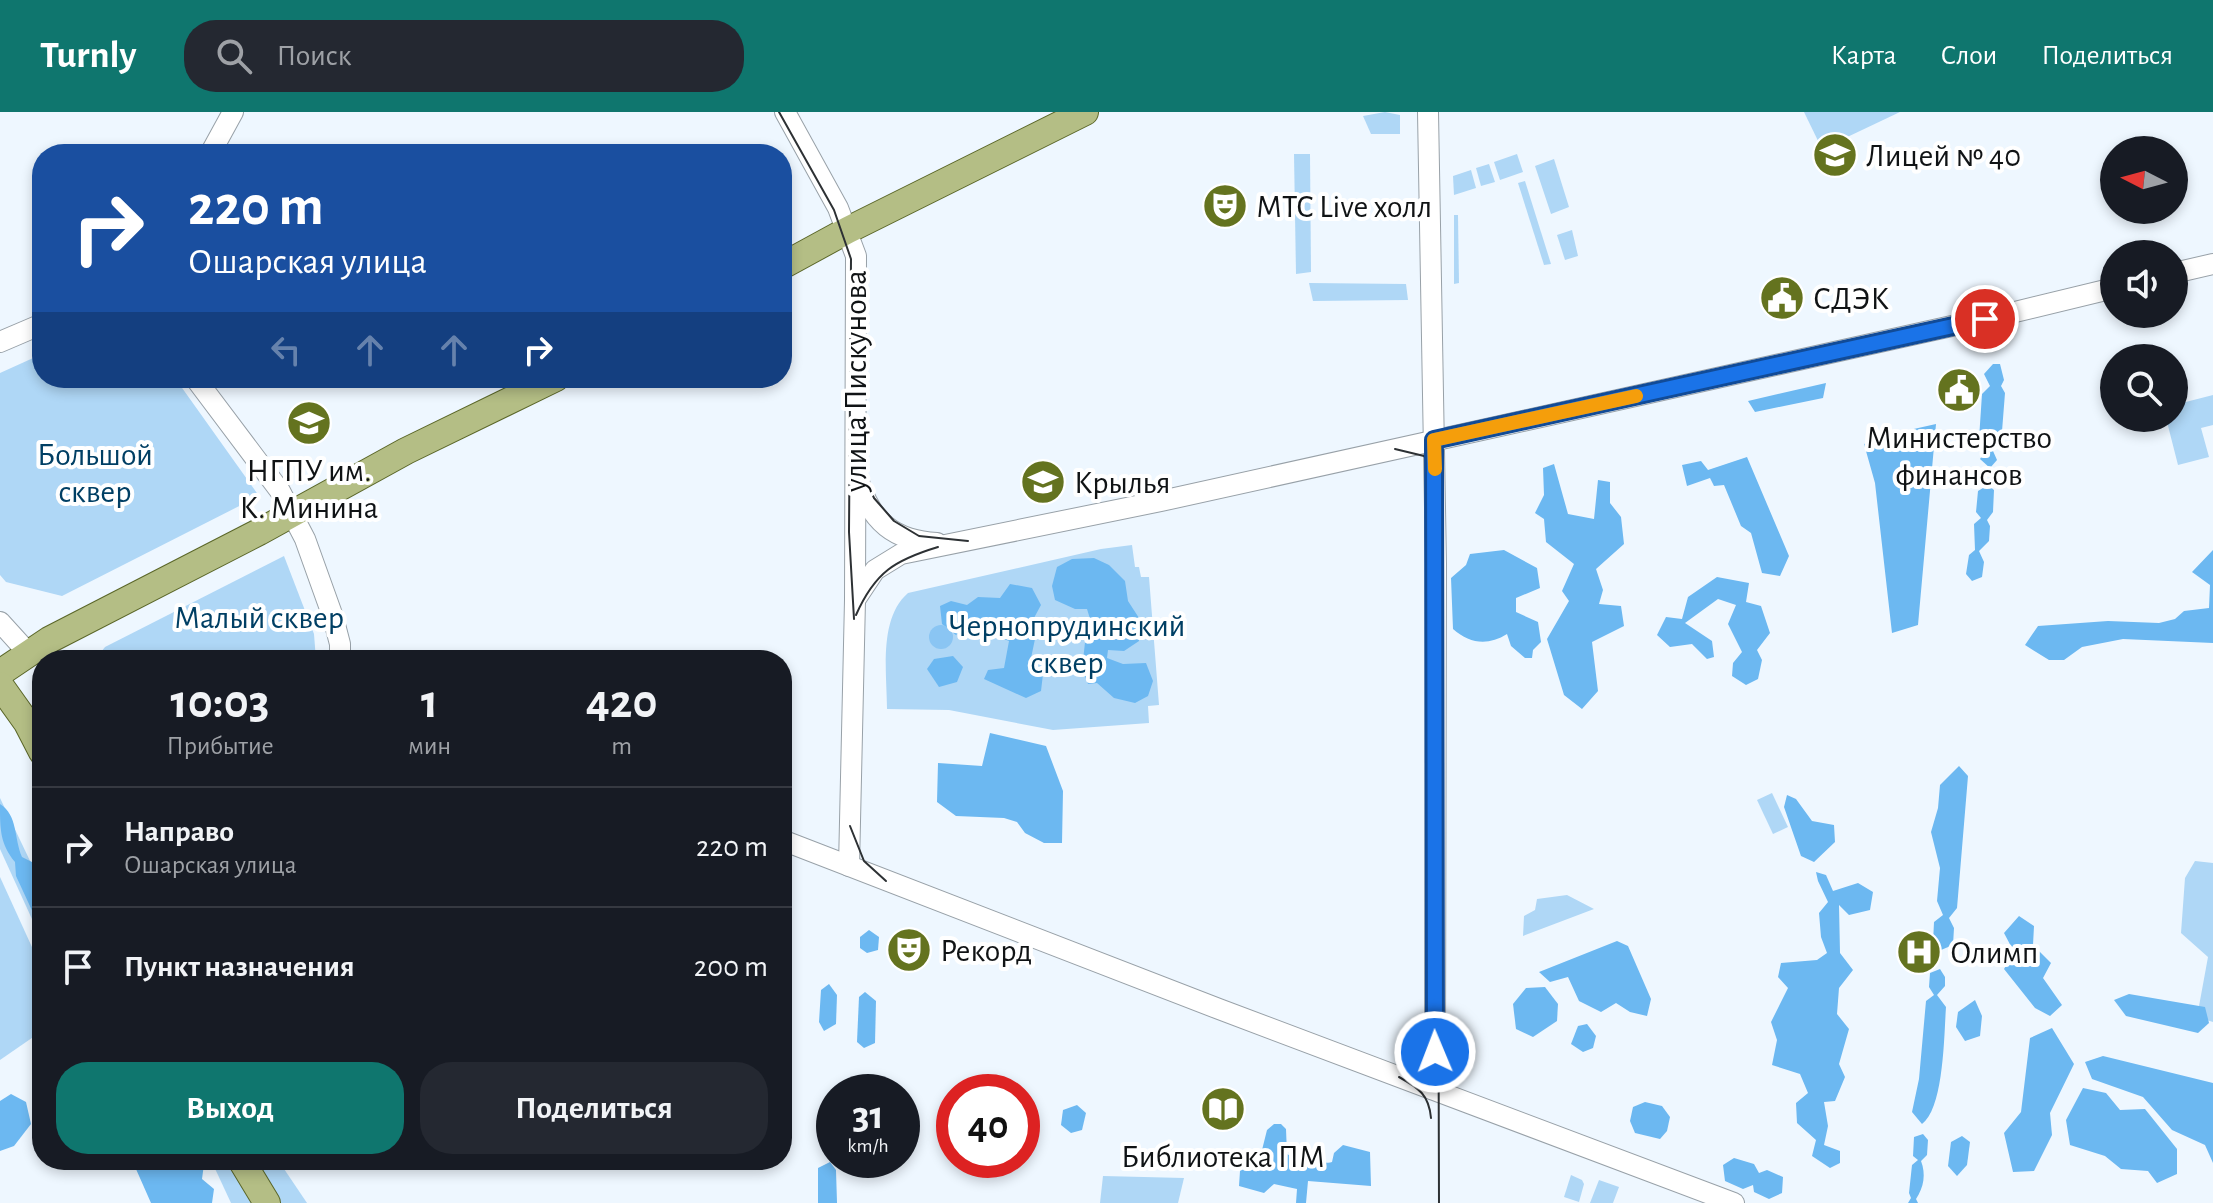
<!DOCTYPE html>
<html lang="ru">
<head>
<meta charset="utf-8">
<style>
	:root { --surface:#171b24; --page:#242831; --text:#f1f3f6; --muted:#9ea1a6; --line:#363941; --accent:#0f766e }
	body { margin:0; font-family:"Alegreya Sans",sans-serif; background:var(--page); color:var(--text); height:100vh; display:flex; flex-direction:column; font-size:30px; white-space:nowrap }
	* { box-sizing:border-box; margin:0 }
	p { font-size:26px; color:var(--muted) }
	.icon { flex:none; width:44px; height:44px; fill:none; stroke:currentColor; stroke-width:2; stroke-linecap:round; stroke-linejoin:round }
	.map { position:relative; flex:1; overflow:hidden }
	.panel { position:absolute; left:32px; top:538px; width:760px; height:520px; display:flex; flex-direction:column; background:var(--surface); border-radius:32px; box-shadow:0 4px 12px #0003 }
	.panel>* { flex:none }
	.banner { position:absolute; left:32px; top:32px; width:760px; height:244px; border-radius:32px; box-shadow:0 4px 12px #0003; background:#1a4fa0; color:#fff; overflow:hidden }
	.needle { width:52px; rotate:276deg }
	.fabs { position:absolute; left:2100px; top:24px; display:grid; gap:16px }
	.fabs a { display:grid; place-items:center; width:88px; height:88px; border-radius:50%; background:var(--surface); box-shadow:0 4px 12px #0003; font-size:40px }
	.speed { position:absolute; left:816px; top:962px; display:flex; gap:16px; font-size:40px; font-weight:700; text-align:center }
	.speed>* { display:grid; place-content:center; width:104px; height:104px; border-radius:50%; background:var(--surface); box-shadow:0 4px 12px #0003; line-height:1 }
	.speed small { font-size:20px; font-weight:400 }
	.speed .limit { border:12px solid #d22; background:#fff; color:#111 }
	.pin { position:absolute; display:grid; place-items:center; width:68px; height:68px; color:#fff; margin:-34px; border:4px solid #fff; border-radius:50%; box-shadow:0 2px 8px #0007 }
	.me { position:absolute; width:88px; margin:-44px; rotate:359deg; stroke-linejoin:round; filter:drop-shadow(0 0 6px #0008) }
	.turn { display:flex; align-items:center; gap:28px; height:168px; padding:0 24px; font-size:36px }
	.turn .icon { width:104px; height:104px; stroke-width:2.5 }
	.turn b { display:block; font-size:56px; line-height:68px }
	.lanes { display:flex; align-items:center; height:76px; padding:0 24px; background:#0003; justify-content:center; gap:40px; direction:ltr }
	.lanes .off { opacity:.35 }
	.eta { display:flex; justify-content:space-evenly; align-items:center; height:136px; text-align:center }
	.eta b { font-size:48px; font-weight:700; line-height:56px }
	.primary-button { display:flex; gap:16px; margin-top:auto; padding:16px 24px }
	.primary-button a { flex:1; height:92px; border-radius:32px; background:var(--accent); color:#fff; font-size:32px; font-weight:700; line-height:92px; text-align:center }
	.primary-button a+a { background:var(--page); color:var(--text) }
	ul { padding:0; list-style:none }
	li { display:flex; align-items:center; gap:24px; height:120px; padding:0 24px; border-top:2px solid var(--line) }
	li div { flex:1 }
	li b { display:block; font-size:30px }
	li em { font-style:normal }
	header { display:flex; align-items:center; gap:48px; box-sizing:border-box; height:112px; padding:0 40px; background:var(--accent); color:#fff }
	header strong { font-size:38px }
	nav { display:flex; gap:44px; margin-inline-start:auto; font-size:28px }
	.search { width:560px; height:72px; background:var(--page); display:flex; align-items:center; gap:20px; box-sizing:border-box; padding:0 28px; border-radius:32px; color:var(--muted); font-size:30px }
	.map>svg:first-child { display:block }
	.green { fill:#afd7f6 }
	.forest { fill:#6cb8f1 }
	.water { fill:#8ac5f3 }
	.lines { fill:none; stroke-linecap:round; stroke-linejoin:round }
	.minor-casing { stroke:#98a1a8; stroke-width:22 }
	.major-casing { stroke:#5a6628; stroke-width:28 }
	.minor { stroke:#fff; stroke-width:20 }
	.major { stroke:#b4be85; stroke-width:26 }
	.tram { stroke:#2d3134; stroke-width:2 }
	.route-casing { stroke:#114b97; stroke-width:20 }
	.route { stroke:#1a73e8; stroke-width:14 }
	.slow { stroke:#f59e0b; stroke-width:14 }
	.labels { text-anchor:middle; stroke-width:8; stroke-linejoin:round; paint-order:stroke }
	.poi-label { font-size:32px; fill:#101315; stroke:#fff; text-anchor:start }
	.street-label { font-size:32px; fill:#101315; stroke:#fff }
	.park-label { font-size:32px; fill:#003f64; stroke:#fff }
</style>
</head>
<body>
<header>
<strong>Turnly</strong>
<div class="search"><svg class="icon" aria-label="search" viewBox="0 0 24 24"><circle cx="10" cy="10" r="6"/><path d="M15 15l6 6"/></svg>Поиск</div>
<nav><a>Карта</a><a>Слои</a><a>Поделиться</a></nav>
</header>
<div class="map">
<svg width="2213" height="1091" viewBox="0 0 2213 1091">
	<rect width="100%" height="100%" fill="#eef7ff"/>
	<g class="green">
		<polygon points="1385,0 1400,3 1400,22 1371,22 1363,4"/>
		<polygon points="1804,0 1900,0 1822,37"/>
		<polygon points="1294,42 1310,42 1311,160 1296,162"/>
		<polygon points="1517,42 1523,60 1500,68 1494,50"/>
		<polygon points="1554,47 1569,95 1551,102 1535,54"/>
		<polygon points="1489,52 1495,70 1481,74 1476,56"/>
		<polygon points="1471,58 1476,76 1454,83 1453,64"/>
		<polygon points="1525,69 1551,152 1544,153 1518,71"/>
		<polygon points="1454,103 1458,103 1459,171 1454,172"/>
		<polygon points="1572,118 1578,144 1565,148 1557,123"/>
		<polygon points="1309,171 1406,172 1408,188 1313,189"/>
		<polygon points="42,242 42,266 175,266 259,384 62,484 6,470 0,463 0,261"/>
		<polygon points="2213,283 2213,313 2201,316 2209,345 2178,353 2166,306 2174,306 2174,293"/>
		<path d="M 1132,433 L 1135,455 L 1139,455 L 1141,465 L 1149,465 L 1159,593 L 1148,594 L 1149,611 L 1053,618 L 949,598 L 887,597 C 887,562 878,507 908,481 L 1101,437 Z"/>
		<polygon points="284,444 314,522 316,548 95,548 105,535"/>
		<polygon points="1772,681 1788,715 1773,722 1757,688"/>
		<polygon points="0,686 42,774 42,829 0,737"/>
		<polygon points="2195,749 2213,751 2213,910 2197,905 2208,845 2181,821 2185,766"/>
		<polygon points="0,765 42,857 42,919 0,948"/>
		<polygon points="1567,783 1594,797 1523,824 1524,804 1535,798 1537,787"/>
		<polygon points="211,1048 230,1048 255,1091 231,1091"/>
		<polygon points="254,1048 278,1048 307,1091 278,1091"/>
		<polygon points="1571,1063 1582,1068 1584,1072 1579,1090 1564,1085"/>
		<polygon points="1103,1064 1184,1066 1178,1091 1100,1091"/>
		<polygon points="1599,1068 1619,1075 1613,1091 1590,1091"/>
	</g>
	<g class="forest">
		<polygon points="1993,252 2000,252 2004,268 2001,274 2005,281 2001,332 1993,339 1997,348 1990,356 1980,347 1987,337 1979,327 1982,282 1990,274 1984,262"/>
		<polygon points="1826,271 1823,286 1755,300 1748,289"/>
		<polygon points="1936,312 1918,513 1892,521 1875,371 1864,332 1887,323"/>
		<polygon points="1747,345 1789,444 1780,464 1762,461 1751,421 1741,414 1724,373 1714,374 1710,366 1687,374 1682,353 1701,349 1708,358"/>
		<polygon points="1554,352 1568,402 1594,407 1598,368 1610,370 1610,391 1621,405 1624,432 1596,457 1603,478 1599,492 1621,494 1624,514 1592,530 1598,579 1582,597 1564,583 1547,527 1569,489 1562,479 1574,452 1546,430 1544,407 1535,401 1544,383 1543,356"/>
		<polygon points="1988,373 1994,378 1993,400 1987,408 1990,414 1989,429 1979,439 1984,450 1982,465 1972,469 1966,462 1969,443 1975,438 1974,412 1981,406 1976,400 1978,379"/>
		<path d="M 1504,438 L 1537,456 L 1540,476 L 1516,486 L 1516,500 L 1538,510 L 1541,530 L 1533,538 L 1532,546 L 1525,546 L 1511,534 L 1507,522 C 1488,534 1470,532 1453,517 L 1451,466 L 1466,453 L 1470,442 Z"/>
		<polygon points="2213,438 2213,531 2123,527 2082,535 2064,548 2049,548 2025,533 2038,514 2108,509 2159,511 2175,507 2184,499 2209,496 2210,473 2192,460"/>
		<path d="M 1094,446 L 1109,453 L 1125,469 L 1128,489 L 1139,506 L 1139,529 L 1124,539 L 1108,538 L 1107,546 L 1123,552 L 1146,551 L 1153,569 L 1148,584 L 1135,591 L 1114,586 L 1097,571 L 1088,572 L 1081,555 C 1086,539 1083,524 1091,510 L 1087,497 L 1075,497 L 1055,488 L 1052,474 L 1057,455 L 1072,447 Z"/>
		<polygon points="1717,465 1749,471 1746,490 1761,494 1770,521 1757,538 1762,548 1758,567 1746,573 1732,564 1733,551 1742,540 1728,512 1736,493 1718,487 1685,511 1712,529 1714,545 1707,547 1692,532 1670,535 1657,523 1666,505 1682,507 1688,485"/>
		<polygon points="1010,472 1032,476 1041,493 1028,517 1035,527 1030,551 1043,562 1041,579 1026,586 984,567 988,558 1004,556 1009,529 993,523 983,509 975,507 956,523 942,512 940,494 951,489 967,493 978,485 1000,486"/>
		<polygon points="953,544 963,555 957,570 939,575 927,557 934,547"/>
		<polygon points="990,621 1046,634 1063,679 1062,731 1044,731 1025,721 1017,710 1004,706 956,704 937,690 938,651 982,654"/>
		<polygon points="1959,654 1968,664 1957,796 1949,806 1954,816 1953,833 1941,838 1933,831 1934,810 1943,803 1937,789 1940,756 1931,720 1938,696 1940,673"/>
		<polygon points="1787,683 1796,687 1812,709 1834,713 1835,730 1814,750 1801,744 1784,695"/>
		<path d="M 0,692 C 18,703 14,727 22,745 L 34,751 L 42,768 L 42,820 L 16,764 L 15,750 C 0,732 0,717 0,692 Z"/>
		<polygon points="1816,760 1826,763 1833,779 1858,771 1873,780 1870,798 1849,803 1839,793 1840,841 1853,858 1839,876 1837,902 1849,917 1839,952 1845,965 1835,989 1824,990 1828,1014 1824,1033 1840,1039 1840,1051 1830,1056 1812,1044 1816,1028 1797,1011 1796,991 1808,981 1800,962 1772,953 1777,928 1771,910 1788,876 1778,865 1781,851 1817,848 1827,841 1821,825 1819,801 1828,790 1818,769"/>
		<polygon points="2019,804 2034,814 2033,833 2051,851 2043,866 2062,893 2050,904 2035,896 2004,857 2014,840 2004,821"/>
		<polygon points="869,818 879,825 878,838 867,841 860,836 860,825"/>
		<polygon points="1617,829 1628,834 1651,887 1647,904 1630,900 1616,891 1601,900 1579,889 1568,865 1550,870 1539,860"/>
		<path d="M 1940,857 L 1945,865 L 1945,874 L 1937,883 L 1946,895 C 1944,923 1944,996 1922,1012 L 1912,1000 L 1919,967 L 1926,889 L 1934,883 L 1929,875 L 1930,861 Z"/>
		<polygon points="829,872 837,883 836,912 824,919 819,910 821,878"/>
		<polygon points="1545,875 1558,892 1557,909 1533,925 1516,917 1513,892 1526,876"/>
		<polygon points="865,880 876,889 875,931 864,936 857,930 859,885"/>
		<polygon points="2129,882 2205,895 2209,911 2198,921 2126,904 2114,888"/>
		<polygon points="1975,888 1982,904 1980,924 1965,929 1956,915 1958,900"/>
		<polygon points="1587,912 1596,924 1593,936 1583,940 1571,932 1578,914"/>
		<polygon points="2052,916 2074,952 2050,1001 2052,1023 2034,1059 2013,1060 2004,1021 2021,1000 2030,926"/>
		<polygon points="2103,944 2213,971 2213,1051 2205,1033 2172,1018 2143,985 2092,967 2085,950"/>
		<polygon points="2083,976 2106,981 2120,998 2145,997 2177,1037 2177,1062 2157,1071 2148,1059 2121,1057 2105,1044 2070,1033 2066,1008"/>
		<polygon points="11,982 26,990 31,1012 14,1034 0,1039 0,989"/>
		<polygon points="1645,990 1662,994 1670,1005 1667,1019 1660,1027 1635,1021 1630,1009 1633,995"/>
		<polygon points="1077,993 1086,1001 1082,1018 1071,1021 1061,1013 1063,998"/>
		<path d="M 1274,1012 L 1281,1012 L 1286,1017 L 1287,1042 C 1297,1048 1321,1053 1332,1050 L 1334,1041 L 1343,1033 L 1370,1040 L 1371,1074 L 1308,1069 L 1306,1091 L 1296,1091 L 1297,1077 L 1274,1072 L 1264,1081 L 1239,1074 L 1240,1059 L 1245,1047 L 1261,1042 L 1267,1018 Z"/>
		<path d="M 1923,1022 L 1928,1028 L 1927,1043 L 1921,1049 C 1926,1062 1924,1075 1916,1087 L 1918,1091 L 1908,1091 L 1911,1086 L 1909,1081 L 1912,1053 L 1918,1048 L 1913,1044 L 1914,1025 Z"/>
		<polygon points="1962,1024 1970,1030 1967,1053 1957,1064 1948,1054 1951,1030"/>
		<polygon points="1734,1046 1754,1052 1759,1061 1767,1058 1783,1065 1782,1081 1769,1087 1754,1080 1753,1073 1743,1077 1725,1069 1723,1053"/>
		<polygon points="132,1048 202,1048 204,1052 202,1067 214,1077 212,1091 151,1091"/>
		<polygon points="830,1050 836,1058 837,1091 818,1091 818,1056"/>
	</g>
	<circle class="water" cx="941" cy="525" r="12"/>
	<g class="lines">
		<g class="minor-casing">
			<g id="minor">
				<polyline points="785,0 838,96 856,144 855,488 849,754"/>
				<polyline points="1428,0 1436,452 1435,940 1432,977"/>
				<polyline points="210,42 233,0"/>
				<polyline points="2174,161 2213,152"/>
				<polyline points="0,230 42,212"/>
				<polyline points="195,266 280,379 305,427 333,505 340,532 340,548"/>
				<path d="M 859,370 C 871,409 894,429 937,431"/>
				<polyline points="855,488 875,458 901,442 1161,389 2015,200 2114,176"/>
				<polyline points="0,510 30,543"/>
				<polyline points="782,728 1219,897 1734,1091"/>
			</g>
		</g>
		<g class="major-casing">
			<g id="major">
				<polyline points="782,154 848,118 1085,0"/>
				<polyline points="0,561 49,528 259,420 406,339 556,266"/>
				<polyline points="0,573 27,611 42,640"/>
				<polyline points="241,1048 267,1091"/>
			</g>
		</g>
		<use href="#minor" class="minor"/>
		<use href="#major" class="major"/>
		<g class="tram">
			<polyline points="779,0 834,98 851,147 849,420 854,507"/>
			<polyline points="862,314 862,359 874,386 894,409 919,424 968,429"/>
			<polyline points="1395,337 1424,344 1437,359 1439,1091"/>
			<path d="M 856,503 C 875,460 895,448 938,435"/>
			<polyline points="850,714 864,749 886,769"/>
			<path d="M 1399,965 C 1419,976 1429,983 1431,1006"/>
		</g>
	</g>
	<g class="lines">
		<g class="route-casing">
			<polyline id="route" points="1435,940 1434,328 1985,207"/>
		</g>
		<use href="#route" class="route"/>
		<polyline class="slow" points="1435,357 1434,328 1636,284"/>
	</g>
	<defs>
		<g id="school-disc" transform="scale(2.3)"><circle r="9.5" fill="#64731f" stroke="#fff"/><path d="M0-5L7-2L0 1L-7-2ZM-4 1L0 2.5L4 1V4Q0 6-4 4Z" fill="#fff"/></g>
		<g id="theatre-disc" transform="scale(2.3)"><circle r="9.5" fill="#64731f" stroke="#fff"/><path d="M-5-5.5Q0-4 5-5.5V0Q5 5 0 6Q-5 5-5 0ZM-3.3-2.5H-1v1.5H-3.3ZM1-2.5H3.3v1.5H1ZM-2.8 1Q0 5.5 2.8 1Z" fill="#fff"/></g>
		<g id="civic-disc" transform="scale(2.3)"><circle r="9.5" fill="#64731f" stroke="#fff"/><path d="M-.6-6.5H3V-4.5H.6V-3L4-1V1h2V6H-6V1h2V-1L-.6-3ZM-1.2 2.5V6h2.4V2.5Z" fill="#fff"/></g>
		<g id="university-disc" transform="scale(2.3)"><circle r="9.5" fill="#64731f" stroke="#fff"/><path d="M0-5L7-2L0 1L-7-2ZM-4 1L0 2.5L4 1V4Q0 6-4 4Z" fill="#fff"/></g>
		<g id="hospital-disc" transform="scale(2.3)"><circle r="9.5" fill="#64731f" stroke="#fff"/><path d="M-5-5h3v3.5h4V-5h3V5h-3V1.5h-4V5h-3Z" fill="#fff"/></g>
		<g id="library-disc" transform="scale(2.3)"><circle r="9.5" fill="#64731f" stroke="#fff"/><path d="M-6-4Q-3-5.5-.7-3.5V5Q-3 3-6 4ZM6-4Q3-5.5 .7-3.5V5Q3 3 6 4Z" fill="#fff"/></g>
	</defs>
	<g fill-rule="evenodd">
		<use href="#school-disc" x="1835" y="43"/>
		<use href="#theatre-disc" x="1225" y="94"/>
		<use href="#civic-disc" x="1782" y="186"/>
		<use href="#civic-disc" x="1959" y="278"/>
		<use href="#university-disc" x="309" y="311"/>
		<use href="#school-disc" x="1043" y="370"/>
		<use href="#theatre-disc" x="909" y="838"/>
		<use href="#hospital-disc" x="1919" y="840"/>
		<use href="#library-disc" x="1223" y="997"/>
	</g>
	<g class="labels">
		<g class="poi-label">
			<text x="1866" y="54">Лицей № 40</text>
			<text x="1256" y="105">МТС Live холл</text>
			<text x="1813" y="197">СДЭК</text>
			<text x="1959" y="336" text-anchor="middle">Министерство<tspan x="1959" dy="37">финансов</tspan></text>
			<text x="309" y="369" text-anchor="middle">НГПУ им.<tspan x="309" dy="37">К. Минина</tspan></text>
			<text x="1074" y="381">Крылья</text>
			<text x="940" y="849">Рекорд</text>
			<text x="1950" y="851">Олимп</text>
			<text x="1223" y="1055" text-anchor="middle">Библиотека ПМ</text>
		</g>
		<g class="street-label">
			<text transform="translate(855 269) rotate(-90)" y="11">улица Пискунова</text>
		</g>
		<g class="park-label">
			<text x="95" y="353">Большой<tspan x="95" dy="37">сквер</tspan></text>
			<text x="259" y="516">Малый сквер</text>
			<text x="1067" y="524">Чернопрудинский<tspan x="1067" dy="37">сквер</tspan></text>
		</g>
	</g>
</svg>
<div class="fabs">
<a><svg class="needle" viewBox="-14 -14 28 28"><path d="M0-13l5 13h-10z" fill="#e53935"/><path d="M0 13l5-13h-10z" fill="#9ea1a6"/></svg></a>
<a><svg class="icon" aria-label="sound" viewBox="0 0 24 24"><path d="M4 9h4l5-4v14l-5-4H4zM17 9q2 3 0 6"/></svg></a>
<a><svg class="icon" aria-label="search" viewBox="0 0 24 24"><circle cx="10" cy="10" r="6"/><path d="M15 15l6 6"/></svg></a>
</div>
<div class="speed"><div>31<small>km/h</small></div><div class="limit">40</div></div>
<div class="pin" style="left:1985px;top:207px;background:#d93025"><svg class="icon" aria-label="arrive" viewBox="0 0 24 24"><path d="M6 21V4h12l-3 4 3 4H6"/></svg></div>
<svg class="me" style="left:1435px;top:940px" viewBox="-20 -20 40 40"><circle r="17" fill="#1a73e8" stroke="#fff" stroke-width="3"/><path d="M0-11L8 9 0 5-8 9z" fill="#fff"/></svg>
<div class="banner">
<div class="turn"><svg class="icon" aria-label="right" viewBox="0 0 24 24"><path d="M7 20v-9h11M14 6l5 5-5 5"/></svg><div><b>220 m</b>Ошарская улица</div></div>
<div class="lanes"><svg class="icon off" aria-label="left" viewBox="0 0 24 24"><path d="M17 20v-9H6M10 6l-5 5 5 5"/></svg><svg class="icon off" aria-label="ahead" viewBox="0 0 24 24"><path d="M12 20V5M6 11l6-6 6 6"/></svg><svg class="icon off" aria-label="ahead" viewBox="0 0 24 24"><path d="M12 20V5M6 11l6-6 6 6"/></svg><svg class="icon" aria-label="right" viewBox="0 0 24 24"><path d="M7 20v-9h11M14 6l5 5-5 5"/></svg></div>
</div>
<section class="panel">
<div class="eta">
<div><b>10:03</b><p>Прибытие</p></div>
<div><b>1</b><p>мин</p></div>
<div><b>420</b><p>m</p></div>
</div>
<ul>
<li><svg class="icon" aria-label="right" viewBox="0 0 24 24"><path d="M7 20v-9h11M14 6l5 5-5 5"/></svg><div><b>Направо</b><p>Ошарская улица</p></div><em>220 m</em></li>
<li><svg class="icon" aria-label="arrive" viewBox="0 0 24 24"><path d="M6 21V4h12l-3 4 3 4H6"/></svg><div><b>Пункт назначения</b></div><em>200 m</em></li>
</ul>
<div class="primary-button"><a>Выход</a><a>Поделиться</a></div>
</section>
</div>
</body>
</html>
